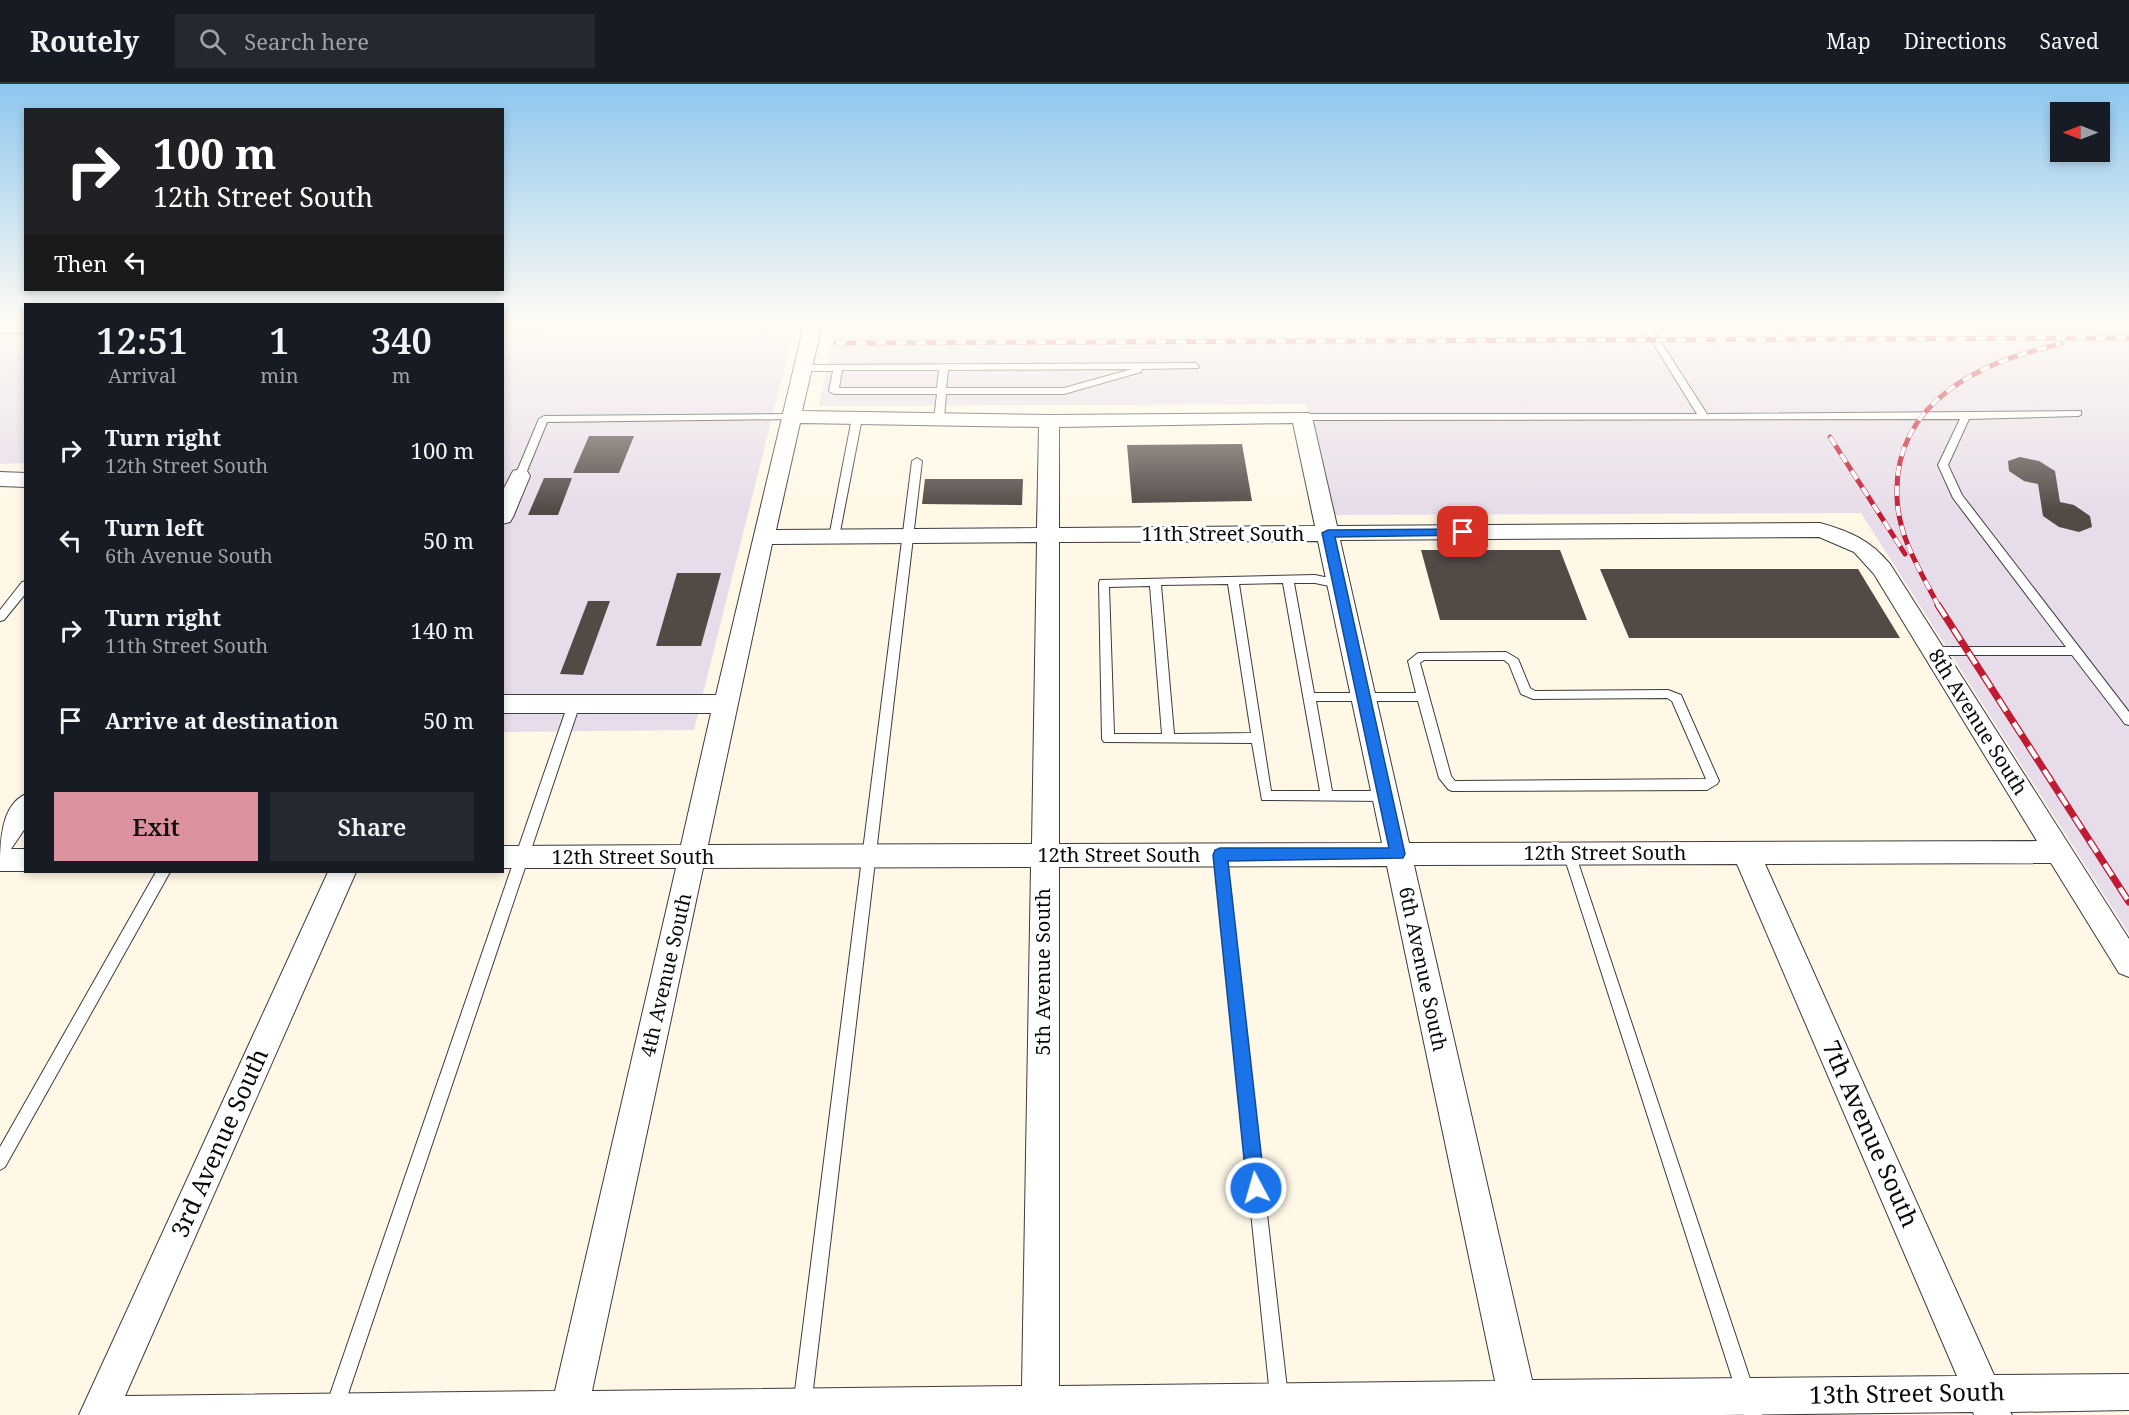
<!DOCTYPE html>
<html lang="en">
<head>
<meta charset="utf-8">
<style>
	:root { --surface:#171b24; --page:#242831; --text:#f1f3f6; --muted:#9ea1a6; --line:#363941; --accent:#db929e }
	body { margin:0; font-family:"Noto Serif",serif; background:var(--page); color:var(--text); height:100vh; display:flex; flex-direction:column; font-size:22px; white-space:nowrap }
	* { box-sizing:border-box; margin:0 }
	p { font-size:20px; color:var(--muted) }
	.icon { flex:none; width:33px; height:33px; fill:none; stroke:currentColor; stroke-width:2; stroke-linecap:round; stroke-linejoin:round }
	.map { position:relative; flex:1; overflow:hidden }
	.sheet { position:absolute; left:24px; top:219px; width:480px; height:570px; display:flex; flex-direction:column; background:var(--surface); border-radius:0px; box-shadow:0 3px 9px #0003 }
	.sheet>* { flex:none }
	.guide { position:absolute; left:24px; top:24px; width:480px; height:183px; border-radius:0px; box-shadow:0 3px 9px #0003; background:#202124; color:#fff; overflow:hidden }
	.needle { width:39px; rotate:270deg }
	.tools { position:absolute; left:2050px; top:18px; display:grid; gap:12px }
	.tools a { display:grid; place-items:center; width:60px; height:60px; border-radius:0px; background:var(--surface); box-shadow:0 3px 9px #0003; font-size:30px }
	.pin { position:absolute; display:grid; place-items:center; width:51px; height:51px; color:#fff; margin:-26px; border-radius:12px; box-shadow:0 3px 9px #0006 }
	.me { position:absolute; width:66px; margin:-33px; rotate:354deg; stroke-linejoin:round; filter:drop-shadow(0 0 4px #0008) }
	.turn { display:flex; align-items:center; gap:21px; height:126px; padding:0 30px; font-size:27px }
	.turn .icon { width:78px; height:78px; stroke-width:2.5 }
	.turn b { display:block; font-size:42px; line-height:51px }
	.then { display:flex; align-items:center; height:57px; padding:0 30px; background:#0003; gap:12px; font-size:22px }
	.eta { display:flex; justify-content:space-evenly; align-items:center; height:102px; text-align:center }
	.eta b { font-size:36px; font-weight:600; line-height:42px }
	.action { display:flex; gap:12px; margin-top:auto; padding:12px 30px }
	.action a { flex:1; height:69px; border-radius:0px; background:var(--accent); color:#111; font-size:24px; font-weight:600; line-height:69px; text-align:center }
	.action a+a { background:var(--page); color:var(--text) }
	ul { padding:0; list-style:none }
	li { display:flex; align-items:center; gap:18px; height:90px; padding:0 30px }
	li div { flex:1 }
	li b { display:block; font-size:22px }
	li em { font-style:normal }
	header { display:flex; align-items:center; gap:36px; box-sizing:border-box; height:84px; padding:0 30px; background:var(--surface); border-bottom:2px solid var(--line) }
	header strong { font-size:28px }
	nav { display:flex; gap:33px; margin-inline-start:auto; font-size:21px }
	.search { width:420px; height:54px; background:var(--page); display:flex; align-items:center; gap:15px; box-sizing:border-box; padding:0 21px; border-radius:0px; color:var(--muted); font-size:22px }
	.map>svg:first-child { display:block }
	.industrial { fill:#e7ddea }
	.building { fill:#534a46 }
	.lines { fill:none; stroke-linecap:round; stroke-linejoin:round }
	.service-casing { stroke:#3d3d3d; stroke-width:2 }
	.minor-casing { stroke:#3d3d3d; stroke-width:2 }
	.service { fill:#fff; fill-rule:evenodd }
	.minor { fill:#fff; fill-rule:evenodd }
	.rail-far1-casing { stroke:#c11b32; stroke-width:5 }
	.rail-casing { stroke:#c11b32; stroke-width:7 }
	.rail-far1 { stroke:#fff; stroke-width:4; stroke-dasharray:10; stroke-linecap:butt }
	.rail { stroke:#fff; stroke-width:4.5; stroke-dasharray:14; stroke-linecap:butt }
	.route { fill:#1a73e8; stroke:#114b97; stroke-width:1.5 }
	.labels { text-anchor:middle; stroke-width:6; stroke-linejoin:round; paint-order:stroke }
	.street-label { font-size:20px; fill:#0a0a0a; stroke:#fff }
	.near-street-label { font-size:24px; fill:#0a0a0a; stroke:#fff }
</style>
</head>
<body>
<header>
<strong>Routely</strong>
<div class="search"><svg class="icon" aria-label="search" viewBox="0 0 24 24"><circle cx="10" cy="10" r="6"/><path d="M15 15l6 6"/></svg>Search here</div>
<nav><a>Map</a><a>Directions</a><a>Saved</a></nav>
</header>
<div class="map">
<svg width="2129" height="1331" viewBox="0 0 2129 1331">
	<rect width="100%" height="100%" fill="#fff8e7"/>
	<g class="industrial">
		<polygon points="569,241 795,241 694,646 503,648 502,248 565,248"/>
		<polygon points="836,241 2129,241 2129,850 1861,429 1332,431 1306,320 819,322"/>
		<polygon points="25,251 25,379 0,380 0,252"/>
	</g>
	<g class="building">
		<polygon points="589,352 634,352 619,389 573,389"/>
		<polygon points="1242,360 1252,417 1132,419 1127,361"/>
		<polygon points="2020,373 2039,377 2055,387 2060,418 2074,421 2090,432 2092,443 2079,448 2059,443 2043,432 2038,400 2024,397 2009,387 2008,377"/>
		<polygon points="544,394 572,394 558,431 528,431"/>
		<polygon points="925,395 1023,395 1022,421 922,420"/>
		<polygon points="1421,466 1560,466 1587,536 1440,536"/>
		<polygon points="1600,485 1858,485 1900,554 1629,554"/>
		<polygon points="677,489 721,489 701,562 656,562"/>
		<polygon points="588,517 610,517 583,591 560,590"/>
	</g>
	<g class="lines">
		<g class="service-casing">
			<g id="service">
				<polygon points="1642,241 1650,241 1707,330 2081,327 2081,331 2078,332 1969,335 1948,381 1962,411 2129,628 2129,641 2125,640 2072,571 1934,571 1928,567 1934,563 2066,563 1953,414 1938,381 1960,335 1302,336 1297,333 1302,330 1697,330"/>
				<path d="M 1195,279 L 1199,282 L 1198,284 L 1142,285 L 1141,288 L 1064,310 L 946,310 L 944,335 L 939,338 L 934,335 L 937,310 L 834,310 L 829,307 L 833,287 L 803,287 L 799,284 L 803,281 ZM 1132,285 L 1064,304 L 946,304 L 948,286 ZM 842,286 L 939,286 L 937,304 L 839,304 Z"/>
				<polygon points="791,330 796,333 794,335 547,338 525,392 520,395 515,392 539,335 544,332"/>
				<polygon points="857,331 862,334 839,453 834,456 829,453 852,334"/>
				<polygon points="917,374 922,377 810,1331 792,1331 912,377"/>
				<path d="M 1315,491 L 1343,497 L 1344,500 L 1339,504 L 1315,499 L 1294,499 L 1314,609 L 1416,609 L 1408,577 L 1418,569 L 1506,568 L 1518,575 L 1530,604 L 1535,607 L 1668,606 L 1681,611 L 1719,697 L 1717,700 L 1707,706 L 1452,707 L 1448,705 L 1439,694 L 1418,617 L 1316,617 L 1332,707 L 1385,707 L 1389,708 L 1391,712 L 1389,716 L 1385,717 L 1262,716 L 1252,659 L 1104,658 L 1102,655 L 1099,499 L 1100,496 ZM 1283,499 L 1320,707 L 1271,707 L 1239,500 ZM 1228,500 L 1251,649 L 1174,650 L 1161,501 ZM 1150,502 L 1162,650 L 1114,650 L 1109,503 ZM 1424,576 L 1504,576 L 1509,580 L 1521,610 L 1533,615 L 1667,614 L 1672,617 L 1706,695 L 1455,697 L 1451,692 L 1420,579 Z"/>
				<polygon points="26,497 26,509 4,536 0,537 0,526 22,498"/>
				<polygon points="574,616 580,620 341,1331 323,1331 568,620"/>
				<polygon points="1569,764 1574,765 1575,769 1762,1331 1744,1331 1563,769 1564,765"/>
				<polygon points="1220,766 1225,767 1226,771 1290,1331 1272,1331 1214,771 1215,767"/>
				<polygon points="156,788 170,788 5,1083 0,1086 0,1063"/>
			</g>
		</g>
		<g class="minor-casing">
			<g id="minor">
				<rect x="0" y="241" width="26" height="8"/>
				<polygon points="502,241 543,241 540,245 502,247"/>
				<path d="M 804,241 L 822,241 L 802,327 L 1049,331 L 1309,329 L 1312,333 L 1337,442 L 1820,439 C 1849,447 1870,456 1890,480 L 2129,855 L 2129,893 L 2119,889 L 2051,779 L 1765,780 L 1994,1291 L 2129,1290 L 2129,1326 L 2010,1328 L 2012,1331 L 1974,1331 L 1973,1328 L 1721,1331 L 79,1331 L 328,788 L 356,788 L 125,1312 L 555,1307 L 676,784 L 502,784 L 502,762 L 681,761 L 711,629 L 502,629 L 502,611 L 716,611 ZM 800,339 L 1039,343 L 1037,444 L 776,446 ZM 1293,339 L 1315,442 L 1059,444 L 1059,343 ZM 1819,453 L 1854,468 L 1874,490 L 2037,757 L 1409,759 L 1340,456 ZM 1318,457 L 1382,759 L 1059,760 L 1059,458 ZM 1037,458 L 1032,760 L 708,761 L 772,460 ZM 1737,780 L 1957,1292 L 1532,1296 L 1414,781 ZM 1387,782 L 1495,1297 L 1059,1302 L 1059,783 ZM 1031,783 L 1022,1302 L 592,1307 L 703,784 Z"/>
				<polygon points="520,385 527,387 530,392 513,433 510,438 502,440 502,408 513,387"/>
				<polygon points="0,388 26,389 26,403 0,402"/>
				<path d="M 26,710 L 26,743 L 11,765 L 26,765 L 26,787 L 0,787 C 0,761 0,721 26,710 Z"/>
			</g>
		</g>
		<use href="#service" class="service"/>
		<use href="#minor" class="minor"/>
		<g class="rail-far1-casing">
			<g id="rail-far1">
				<polyline points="836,259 2129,254"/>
				<polyline points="1830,353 1905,470"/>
				<path d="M 1939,523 C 1921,488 1898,453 1897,413 C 1893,317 1982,277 2061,260"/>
			</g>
		</g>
		<g class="rail-casing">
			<polyline id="rail" points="1938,521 2129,818"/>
		</g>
		<use href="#rail-far1" class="rail-far1"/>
		<use href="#rail" class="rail"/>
	</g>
	<linearGradient id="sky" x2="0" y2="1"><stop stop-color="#8ec7ef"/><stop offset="0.56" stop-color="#fffcf4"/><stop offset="1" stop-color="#fffcf4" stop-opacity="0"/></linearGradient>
	<rect width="2129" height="427" fill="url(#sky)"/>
	<polygon class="route" points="1463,445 1469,448 1467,451 1335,453 1405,770 1403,774 1228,777 1265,1104 1262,1110 1256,1112 1250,1110 1247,1104 1213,771 1215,766 1220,764 1389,764 1322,449 1328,446"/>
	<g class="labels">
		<g class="street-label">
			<text x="1223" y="457">11th Street South</text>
			<text transform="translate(1978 638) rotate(58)" y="7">8th Avenue South</text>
			<text x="1605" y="776">12th Street South</text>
			<text x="1119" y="778">12th Street South</text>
			<text x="633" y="780">12th Street South</text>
			<text transform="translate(1423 885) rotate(78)" y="7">6th Avenue South</text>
			<text transform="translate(1043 888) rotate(-90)" y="7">5th Avenue South</text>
			<text transform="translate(666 891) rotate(-77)" y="7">4th Avenue South</text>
		</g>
		<g class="near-street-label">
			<text transform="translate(1870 1050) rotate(66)" y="8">7th Avenue South</text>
			<text transform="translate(220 1059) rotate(-66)" y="8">3rd Avenue South</text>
			<text transform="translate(1907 1310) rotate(-1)" y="8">13th Street South</text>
		</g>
	</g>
</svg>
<div class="tools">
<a><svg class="needle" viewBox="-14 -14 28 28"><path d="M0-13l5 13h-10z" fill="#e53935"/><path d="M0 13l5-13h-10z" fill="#9ea1a6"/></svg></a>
</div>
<div class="pin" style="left:1463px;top:448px;background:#d93025"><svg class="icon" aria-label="arrive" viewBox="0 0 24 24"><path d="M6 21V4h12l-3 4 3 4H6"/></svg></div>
<svg class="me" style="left:1256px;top:1104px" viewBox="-20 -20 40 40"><circle r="17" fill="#1a73e8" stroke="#fff" stroke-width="3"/><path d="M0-11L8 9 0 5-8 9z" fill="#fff"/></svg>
<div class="guide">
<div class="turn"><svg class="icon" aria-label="right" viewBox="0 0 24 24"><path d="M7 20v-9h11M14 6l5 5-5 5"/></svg><div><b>100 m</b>12th Street South</div></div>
<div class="then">Then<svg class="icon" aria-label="left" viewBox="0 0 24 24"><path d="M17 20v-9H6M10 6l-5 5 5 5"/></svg></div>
</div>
<section class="sheet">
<div class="eta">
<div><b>12:51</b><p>Arrival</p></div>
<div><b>1</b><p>min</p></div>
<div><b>340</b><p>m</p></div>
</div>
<ul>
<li><svg class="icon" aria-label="right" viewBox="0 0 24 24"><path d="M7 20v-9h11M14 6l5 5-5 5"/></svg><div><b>Turn right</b><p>12th Street South</p></div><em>100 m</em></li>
<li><svg class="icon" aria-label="left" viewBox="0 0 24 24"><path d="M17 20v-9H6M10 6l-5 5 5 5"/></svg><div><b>Turn left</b><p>6th Avenue South</p></div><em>50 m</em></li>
<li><svg class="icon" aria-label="right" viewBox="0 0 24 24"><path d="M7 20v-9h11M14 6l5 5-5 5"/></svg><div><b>Turn right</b><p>11th Street South</p></div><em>140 m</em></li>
<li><svg class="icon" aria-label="arrive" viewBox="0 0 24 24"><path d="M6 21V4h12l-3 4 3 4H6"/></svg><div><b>Arrive at destination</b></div><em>50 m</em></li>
</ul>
<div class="action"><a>Exit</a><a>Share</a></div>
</section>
</div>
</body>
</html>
